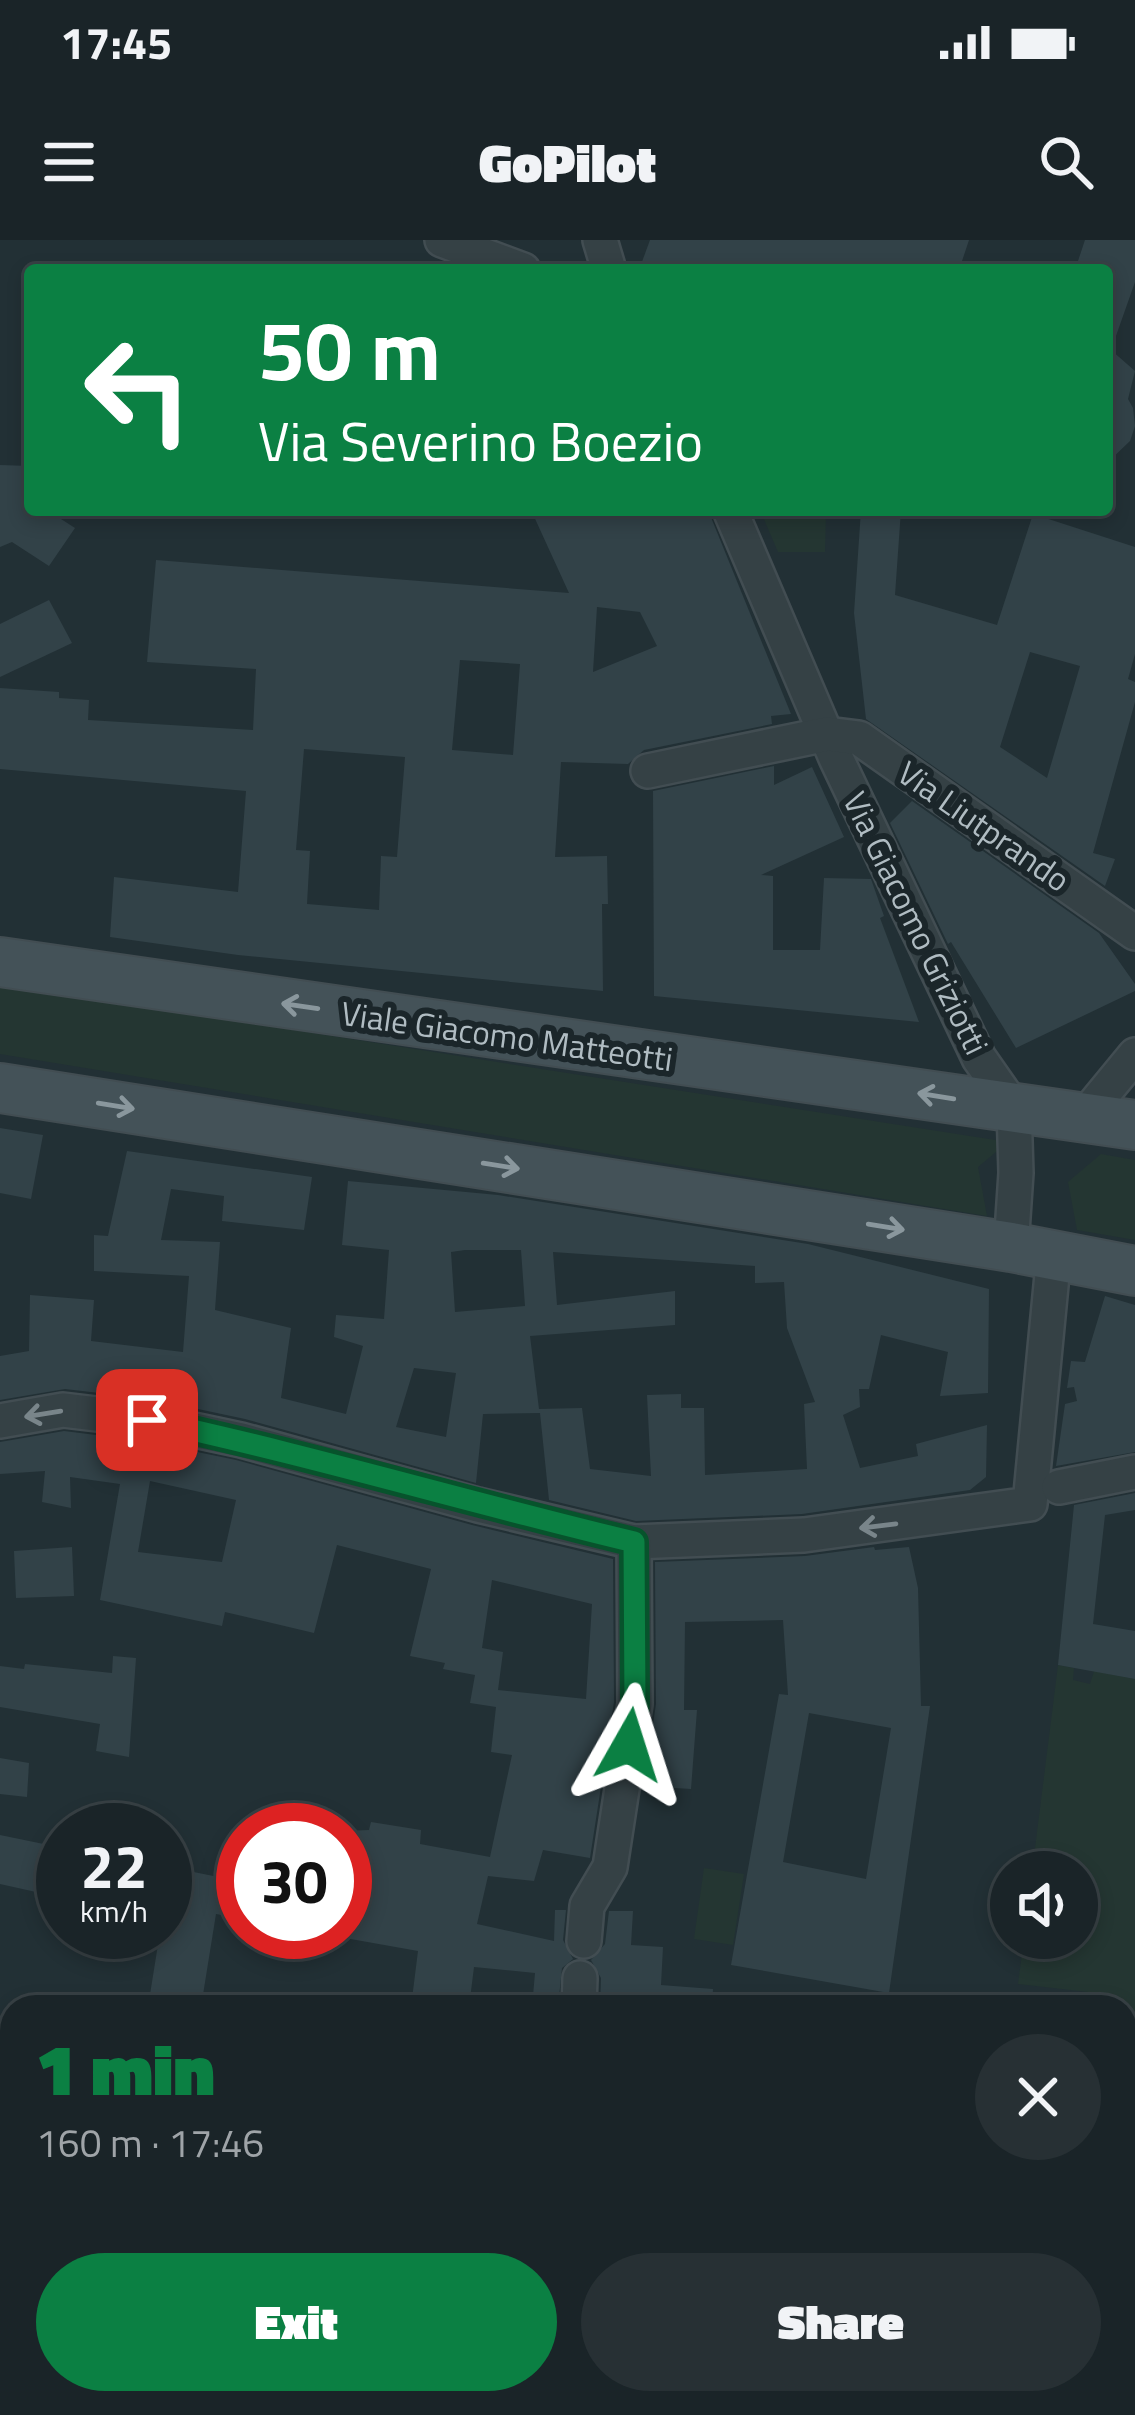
<!DOCTYPE html>
<html lang="en">
<head>
<meta charset="utf-8">
<style>
	:root { --surface:#1a2428; --page:#273034; --text:#f1f3f6; --muted:#9fa4a8; --line:#384145; --accent:#0b8043 }
	body { margin:0; font-family:"Titillium Web",sans-serif; background:var(--page); color:var(--text); height:100vh; display:flex; flex-direction:column; font-size:45px; white-space:nowrap }
	* { box-sizing:border-box; margin:0 }
	p { font-size:39px; color:var(--muted) }
	.icon { flex:none; width:66px; height:66px; fill:none; stroke:currentColor; stroke-width:2; stroke-linecap:round; stroke-linejoin:round }
	.map { position:relative; flex:1; overflow:hidden }
	.side { position:absolute; left:0px; top:1755px; width:1137px; height:420px; display:flex; flex-direction:column; background:var(--surface); border-radius:36px 36px 0 0; box-shadow:0 6px 18px #0003,0 0 0 3px var(--line) }
	.side>* { flex:none }
	.top-card { position:absolute; left:24px; top:24px; width:1089px; height:252px; border-radius:12px; box-shadow:0 6px 18px #0003,0 0 0 3px var(--line); background:#0b8043; color:#fff; overflow:hidden }
	.tools { position:absolute; left:990px; top:1611px; display:grid; gap:24px }
	.tools a { display:grid; place-items:center; width:108px; height:108px; border-radius:50%; background:var(--surface); box-shadow:0 6px 18px #0003,0 0 0 3px var(--line); font-size:60px }
	.speed { position:absolute; left:36px; top:1563px; display:flex; gap:24px; font-size:60px; font-weight:700; text-align:center }
	.speed>* { display:grid; place-content:center; width:156px; height:156px; border-radius:50%; background:var(--surface); box-shadow:0 6px 18px #0003,0 0 0 3px var(--line); line-height:1 }
	.speed small { font-size:30px; font-weight:400 }
	.speed .limit { border:18px solid #d22; background:#fff; color:#111 }
	.pin { position:absolute; display:grid; place-items:center; width:102px; height:102px; color:#fff; margin:-51px; border-radius:24px; box-shadow:0 6px 18px #0006 }
	.me { position:absolute; width:132px; margin:-66px; rotate:6deg; stroke-linejoin:round; filter:drop-shadow(0 0 9px #0008) }
	.turn { display:flex; align-items:center; gap:42px; height:252px; padding:0 36px; font-size:54px }
	.turn .icon { width:156px; height:156px; stroke-width:2.5 }
	.turn b { display:block; font-size:84px; line-height:102px }
	.round { display:grid; place-items:center; flex:none; width:126px; height:126px; border-radius:63px; background:var(--page) }
	.head { display:flex; align-items:center; justify-content:space-between; height:204px; padding:0 36px }
	h1 { font-size:72px; font-weight:800; line-height:90px; color:var(--accent) }
	.action { display:flex; gap:24px; margin-top:auto; padding:24px 36px }
	.action a { flex:1; height:138px; border-radius:72px; background:var(--accent); color:#fff; font-size:48px; font-weight:800; line-height:138px; text-align:center }
	.action a+a { background:var(--page); color:var(--text) }
	.status { display:flex; justify-content:space-between; align-items:center; height:84px; padding:0 60px; background:var(--surface); direction:ltr }
	.status svg { height:33px; fill:currentColor }
	header { display:flex; justify-content:space-between; align-items:center; height:156px; padding:0 36px; background:var(--surface); font-size:54px; font-weight:800 }
	.map>svg:first-child { display:block }
	.green { fill:#243632 }
	.building { fill:#324248; fill-rule:evenodd }
	.lines { fill:none; stroke-linecap:round; stroke-linejoin:round }
	.street-casing { stroke:#424d52; stroke-width:38 }
	.secondary-casing { stroke:#424d52; stroke-width:52 }
	.street { stroke:#354145; stroke-width:33 }
	.secondary { stroke:#445258; stroke-width:48 }
	.oneway { stroke:#8a979d }
	.oneway2 { stroke:#79858a }
	.route-casing { stroke:#07532c; stroke-width:30 }
	.route { stroke:#0b8043; stroke-width:21 }
	.labels { text-anchor:middle; stroke-width:12; stroke-linejoin:round; paint-order:stroke }
	.street-label { font-size:33px; fill:#b0bcc2; stroke:#1b262a }
</style>
</head>
<body>
<div class="status"><b>17:45</b><svg viewBox="0 0 49 12"><path d="M0 12V9h3v3zM5 12V6h3v6zM10 12V3h3v9zM15 12V0h3v12zM26 1h20v11H26zM47 4h2v5h-2z"/></svg></div>
<header><svg class="icon" aria-label="menu" viewBox="0 0 24 24"><path d="M4 6h16M4 12h16M4 18h16"/></svg>GoPilot<svg class="icon" aria-label="search" viewBox="0 0 24 24"><circle cx="10" cy="10" r="6"/><path d="M15 15l6 6"/></svg></header>
<div class="map">
<svg width="1135" height="2175" viewBox="0 0 1135 2175">
	<rect width="100%" height="100%" fill="#223035"/>
	<g class="green">
		<polygon points="760,270 826,270 825,312 778,312"/>
		<polygon points="0,744 1008,902 978,927 987,976 0,814"/>
		<polygon points="1101,914 1135,920 1135,1000 1077,990 1068,942"/>
		<polygon points="1058,1425 1074,1428 1073,1440 1090,1444 1094,1431 1135,1439 1135,1783 1125,1781 1125,1767 1097,1767 1097,1753 1018,1744 1024,1698 1077,1698 1077,1632 1032,1632"/>
		<polygon points="704,1628 744,1634 733,1705 694,1699"/>
	</g>
	<g class="building">
		<polygon points="650,0 969,0 959,30 639,30"/>
		<polygon points="1085,0 1135,0 1135,42 1111,110 1135,131 1128,159 1133,168 1135,186 1130,201 1107,223 1107,30 1075,30"/>
		<polygon points="0,225 30,226 30,270 47,270 75,288 49,326 12,302 0,307"/>
		<path d="M 531,270 L 708,270 L 791,474 L 771,476 L 772,484 L 644,510 L 628,524 L 561,522 L 555,617 L 607,616 L 608,664 L 602,664 L 603,751 L 238,715 L 110,697 L 114,637 L 238,652 L 246,551 L 0,529 L 0,448 L 59,452 L 59,458 L 89,460 L 88,480 L 253,490 L 256,429 L 147,422 L 156,320 L 569,353 ZM 597,367 L 640,372 L 657,406 L 593,432 ZM 460,420 L 520,424 L 513,515 L 452,510 ZM 304,509 L 405,517 L 397,617 L 381,616 L 379,670 L 307,664 L 310,611 L 296,610 Z"/>
		<path d="M 861,270 L 901,270 L 895,355 L 997,385 L 1033,274 L 1135,307 L 1135,414 L 1128,439 L 1135,442 L 1135,462 L 1093,613 L 1115,619 L 1105,646 L 866,479 L 854,373 ZM 1030,412 L 1080,426 L 1047,538 L 1000,507 Z"/>
		<polygon points="49,360 72,403 0,437 0,384"/>
		<polygon points="774,526 774,545 812,527 844,597 761,635 773,636 773,710 820,710 824,638 871,639 884,676 880,678 919,782 654,756 653,551"/>
		<polygon points="912,561 1099,693 1135,744 1135,751 1016,808 951,702 948,704 890,583"/>
		<polygon points="0,888 43,895 31,959 0,953"/>
		<path d="M 127,911 L 312,937 L 304,990 L 222,981 L 224,956 L 171,949 L 161,1000 L 220,1002 L 215,1070 L 291,1088 L 281,1158 L 346,1174 L 363,1106 L 334,1097 L 336,1075 L 384,1079 L 389,1010 L 342,1005 L 348,941 L 498,955 L 808,1004 L 989,1049 L 988,1153 L 940,1156 L 948,1112 L 881,1095 L 869,1149 L 859,1149 L 860,1167 L 843,1175 L 860,1228 L 918,1216 L 916,1204 L 987,1185 L 986,1237 L 970,1250 L 802,1274 L 636,1281 L 549,1260 L 540,1173 L 483,1174 L 476,1243 L 245,1179 L 151,1159 L 65,1149 L 0,1160 L 0,1116 L 29,1111 L 30,1055 L 94,1060 L 91,1101 L 183,1112 L 189,1036 L 94,1031 L 94,995 L 108,996 ZM 465,1010 L 521,1010 L 525,1066 L 455,1072 L 451,1012 ZM 553,1012 L 755,1026 L 755,1043 L 784,1042 L 787,1088 L 815,1162 L 804,1164 L 807,1229 L 705,1235 L 704,1168 L 681,1168 L 681,1154 L 647,1155 L 651,1236 L 590,1229 L 582,1168 L 539,1169 L 530,1096 L 675,1085 L 675,1051 L 557,1065 ZM 414,1128 L 456,1133 L 446,1197 L 396,1187 Z"/>
		<polygon points="1105,1056 1135,1065 1135,1212 1056,1226 1065,1164 1077,1161 1074,1147 1067,1148 1071,1121 1085,1122"/>
		<path d="M 64,1191 L 144,1201 L 236,1220 L 472,1285 L 613,1319 L 614,1462 L 590,1618 L 543,1610 L 534,1641 L 488,1636 L 477,1684 L 554,1701 L 555,1670 L 566,1670 L 563,1700 L 573,1719 L 562,1728 L 558,1767 L 532,1767 L 535,1733 L 474,1727 L 469,1767 L 411,1767 L 418,1711 L 345,1698 L 345,1591 L 369,1590 L 371,1582 L 421,1590 L 420,1604 L 490,1617 L 512,1515 L 491,1512 L 496,1467 L 470,1463 L 475,1435 L 443,1429 L 445,1423 L 410,1416 L 431,1329 L 337,1305 L 314,1393 L 225,1372 L 222,1386 L 100,1360 L 120,1244 L 70,1237 L 71,1268 L 42,1262 L 45,1231 L 0,1234 L 0,1202 ZM 150,1241 L 236,1260 L 222,1322 L 138,1312 ZM 492,1340 L 592,1364 L 586,1459 L 498,1450 L 503,1412 L 482,1408 Z"/>
		<polygon points="1135,1253 1135,1270 1105,1275 1093,1384 1135,1391 1135,1439 1058,1425 1074,1265"/>
		<polygon points="72,1307 74,1356 16,1358 14,1311"/>
		<path d="M 874,1307 L 875,1310 L 909,1307 L 918,1348 L 921,1466 L 930,1466 L 889,1753 L 731,1725 L 779,1454 L 788,1455 L 783,1380 L 685,1382 L 684,1470 L 697,1470 L 691,1549 L 644,1546 L 656,1464 L 655,1322 L 805,1316 ZM 809,1473 L 891,1488 L 866,1639 L 783,1622 Z"/>
		<polygon points="113,1416 136,1418 129,1517 96,1511 100,1484 0,1467 0,1426 24,1429 25,1424 112,1433"/>
		<polygon points="0,1518 29,1523 27,1557 0,1554"/>
		<polygon points="0,1595 63,1608 63,1658 0,1644"/>
		<polygon points="169,1627 243,1642 243,1679 216,1674 201,1767 148,1767 160,1692 165,1692"/>
		<polygon points="609,1671 633,1671 631,1705 663,1707 661,1745 713,1749 712,1767 600,1767 601,1738 591,1720 605,1704"/>
	</g>
	<g class="lines">
		<g class="street-casing">
			<g id="street">
				<polyline points="442,0 523,30"/>
				<polyline points="600,0 609,30"/>
				<polyline points="730,270 836,518 979,818 1014,868 1016,933 1011,1007"/>
				<polyline points="648,531 827,494 859,498 1135,693"/>
				<polyline points="1084,877 1135,815"/>
				<polyline points="0,1181 63,1170 147,1180 241,1200 478,1265 634,1302 804,1295 1030,1264 1054,1014"/>
				<polyline points="1059,1247 1135,1232"/>
				<polyline points="584,1701 587,1666 610,1627 635,1464 634,1302"/>
				<polyline points="579,1767 580,1738"/>
				<polyline points="0,1873 12,1874"/>
				<polyline points="1125,1999 1135,2002"/>
				<polyline points="0,2053 12,2056"/>
				<polyline points="679,2163 756,2175"/>
				<polyline points="169,2175 172,2163"/>
				<polyline points="370,2175 372,2163"/>
				<polyline points="939,2175 941,2163"/>
			</g>
		</g>
		<g class="secondary-casing">
			<g id="secondary">
				<polyline points="0,722 1135,885"/>
				<polyline points="0,848 1011,1007 1135,1031"/>
			</g>
		</g>
		<use href="#street" class="street"/>
		<use href="#secondary" class="secondary"/>
	</g>
	<defs><path id="oneway-shaft" d="M-6 0H5M1.5-3L5.5 0L1.5 3" fill="none" stroke-width="1.6" stroke-linecap="round" stroke-linejoin="round" transform="scale(3)"/></defs>
	<g class="oneway">
		<use href="#oneway-shaft" transform="translate(300 766) rotate(-172)"/>
		<use href="#oneway-shaft" transform="translate(936 856) rotate(-171)"/>
		<use href="#oneway-shaft" transform="translate(116 866) rotate(9)"/>
		<use href="#oneway-shaft" transform="translate(501 926) rotate(9)"/>
		<use href="#oneway-shaft" transform="translate(886 987) rotate(9)"/>
	</g>
	<g class="oneway2">
		<use href="#oneway-shaft" transform="translate(43 1174) rotate(171)"/>
		<use href="#oneway-shaft" transform="translate(878 1286) rotate(173)"/>
	</g>
	<g class="lines">
		<g class="route-casing">
			<path id="route" d="M 147,1180 C 310,1215 471,1263 634,1302 L 635,1465 L 629,1505"/>
		</g>
		<use href="#route" class="route"/>
	</g>
	<g class="labels">
		<g class="street-label">
			<text transform="translate(984 586) rotate(35)" y="12">Via Liutprando</text>
			<text transform="translate(916 683) rotate(64)" y="12">Via Giacomo Griziotti</text>
			<text transform="translate(507 796) rotate(8)" y="12">Viale Giacomo Matteotti</text>
		</g>
	</g>
</svg>
<div class="tools">
<a><svg class="icon" aria-label="sound" viewBox="0 0 24 24"><path d="M4 9h4l5-4v14l-5-4H4zM17 9q2 3 0 6"/></svg></a>
</div>
<div class="speed"><div>22<small>km/h</small></div><div class="limit">30</div></div>
<div class="pin" style="left:147px;top:1180px;background:#d93025"><svg class="icon" aria-label="arrive" viewBox="0 0 24 24"><path d="M6 21V4h12l-3 4 3 4H6"/></svg></div>
<svg class="me" style="left:629px;top:1505px" viewBox="-20 -20 40 40"><path d="M0-17L14 15 0 8-14 15z" fill="#0b8043" stroke="#fff" stroke-width="4"/></svg>
<div class="top-card">
<div class="turn"><svg class="icon" aria-label="left" viewBox="0 0 24 24"><path d="M17 20v-9H6M10 6l-5 5 5 5"/></svg><div><b>50 m</b>Via Severino Boezio</div></div>
</div>
<section class="side">
<div class="head"><div><h1>1 min</h1><p>160 m · 17:46</p></div><a class="round"><svg class="icon" aria-label="close" viewBox="0 0 24 24"><path d="M6 6l12 12M18 6L6 18"/></svg></a></div>
<div class="action"><a>Exit</a><a>Share</a></div>
</section>
</div>
</body>
</html>
